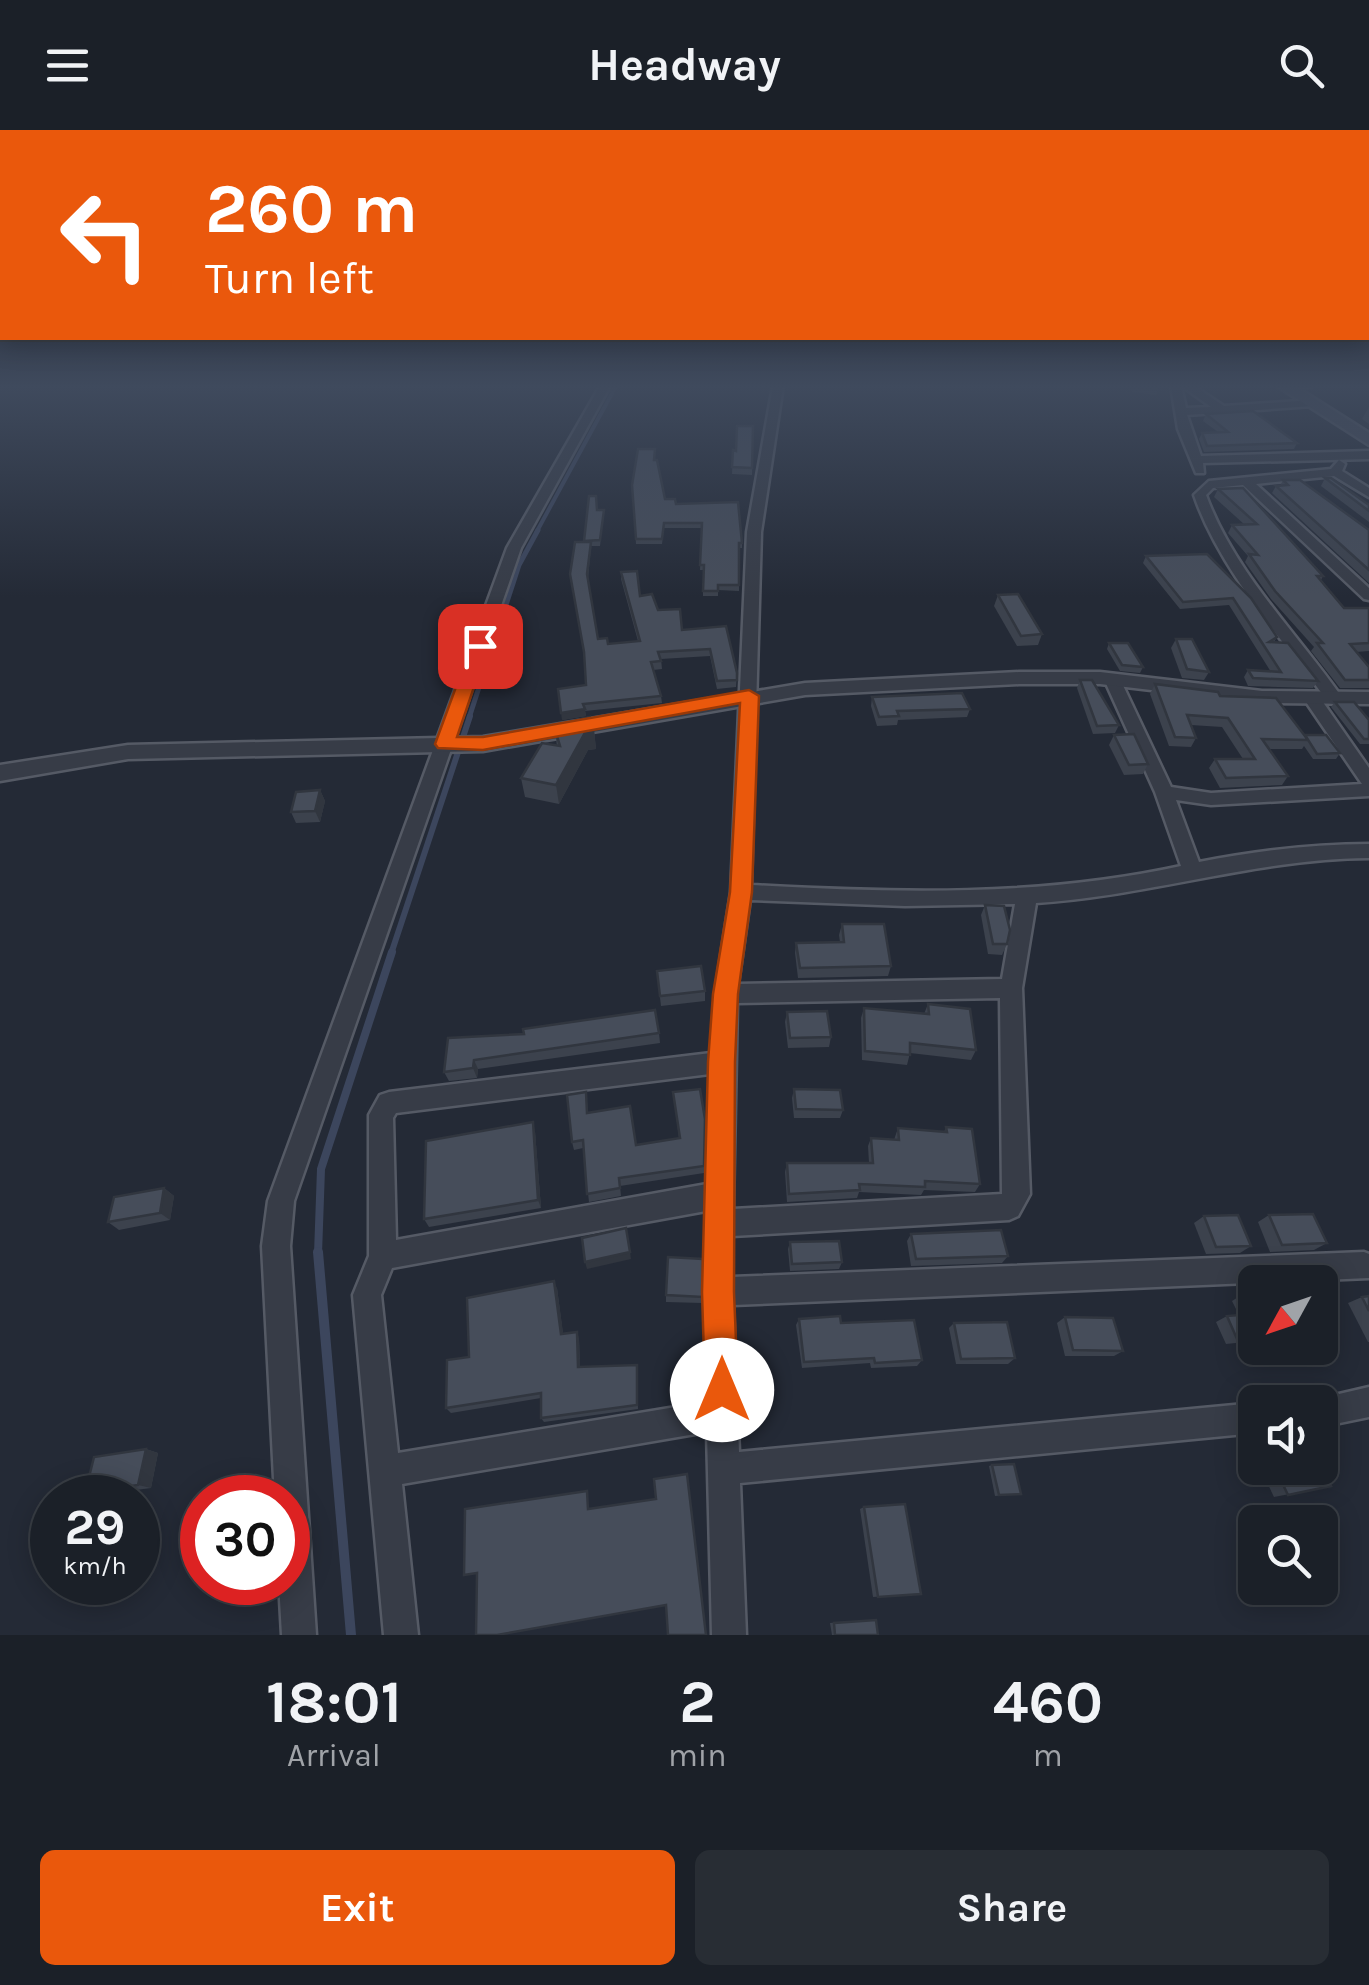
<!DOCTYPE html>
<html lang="en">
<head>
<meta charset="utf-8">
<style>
	:root { --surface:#1b2028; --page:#282d34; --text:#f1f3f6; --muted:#a0a3a8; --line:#393e45; --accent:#ea580c }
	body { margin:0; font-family:Karla,sans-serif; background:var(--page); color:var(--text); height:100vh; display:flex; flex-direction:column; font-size:38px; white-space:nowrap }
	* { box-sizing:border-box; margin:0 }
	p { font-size:32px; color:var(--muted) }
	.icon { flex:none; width:55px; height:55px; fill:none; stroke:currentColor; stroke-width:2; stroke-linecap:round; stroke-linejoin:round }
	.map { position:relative; height:1505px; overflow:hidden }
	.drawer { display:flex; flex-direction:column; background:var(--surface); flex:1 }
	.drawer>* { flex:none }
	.banner { position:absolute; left:0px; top:0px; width:1370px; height:210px; box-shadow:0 5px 25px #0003,0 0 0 2px var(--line); background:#ea580c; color:#fff; overflow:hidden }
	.needle { width:65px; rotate:230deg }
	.fabs { position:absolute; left:1238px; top:1135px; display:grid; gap:20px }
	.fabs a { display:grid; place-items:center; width:100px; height:100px; border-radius:15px; background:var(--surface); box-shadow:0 5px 25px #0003,0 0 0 2px var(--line); font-size:50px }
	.speed { position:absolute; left:30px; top:1345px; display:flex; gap:20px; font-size:50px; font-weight:700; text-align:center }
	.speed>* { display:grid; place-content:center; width:130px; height:130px; border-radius:50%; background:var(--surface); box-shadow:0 5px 25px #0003,0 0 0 2px var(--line); line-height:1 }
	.speed small { font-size:25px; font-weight:400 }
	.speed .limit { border:15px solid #d22; background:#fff; color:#111 }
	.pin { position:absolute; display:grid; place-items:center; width:85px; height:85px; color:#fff; margin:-42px; border-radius:20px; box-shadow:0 5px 15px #0006 }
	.me { position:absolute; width:110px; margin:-55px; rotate:0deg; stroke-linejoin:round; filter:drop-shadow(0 0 8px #0008) }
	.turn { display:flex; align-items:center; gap:35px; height:210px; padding:0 40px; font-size:45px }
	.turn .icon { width:130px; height:130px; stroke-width:2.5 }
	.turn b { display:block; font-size:70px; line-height:85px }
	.eta { display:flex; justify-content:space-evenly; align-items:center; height:170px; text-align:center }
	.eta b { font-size:60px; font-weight:700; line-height:70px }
	.action { display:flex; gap:20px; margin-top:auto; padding:20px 40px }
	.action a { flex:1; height:115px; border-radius:15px; background:var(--accent); color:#fff; font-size:40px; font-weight:700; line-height:115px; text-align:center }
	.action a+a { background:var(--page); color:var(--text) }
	header { display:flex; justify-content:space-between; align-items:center; height:130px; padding:0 40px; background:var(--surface); font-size:45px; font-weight:700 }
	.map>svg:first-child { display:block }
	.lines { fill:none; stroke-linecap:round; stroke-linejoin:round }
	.stream-far4 { stroke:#3c465d; stroke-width:4 }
	.stream-far3 { stroke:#3c465d; stroke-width:5 }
	.stream-far2 { stroke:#3c465d; stroke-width:6 }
	.stream-far1 { stroke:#3c465d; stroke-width:8 }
	.stream { stroke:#3c465d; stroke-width:10 }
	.minor-casing { stroke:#555a65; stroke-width:5 }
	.tertiary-casing { stroke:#555a65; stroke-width:5 }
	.secondary-casing { stroke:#555a65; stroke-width:5 }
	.minor { fill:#373c47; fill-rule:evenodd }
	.tertiary { fill:#373c47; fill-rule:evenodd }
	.secondary { fill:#464b59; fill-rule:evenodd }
	.wall { fill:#3c424d }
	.shaded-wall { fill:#31363f }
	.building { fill:#464d5a; stroke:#31363f; stroke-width:2.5 }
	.route { fill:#ea580c; stroke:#983908; stroke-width:2.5 }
</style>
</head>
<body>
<header><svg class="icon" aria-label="menu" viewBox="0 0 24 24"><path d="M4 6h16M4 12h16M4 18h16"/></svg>Headway<svg class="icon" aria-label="search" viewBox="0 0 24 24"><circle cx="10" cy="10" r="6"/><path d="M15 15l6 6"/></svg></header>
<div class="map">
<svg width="1369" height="1505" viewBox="0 0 1369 1505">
	<rect width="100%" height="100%" fill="#242a36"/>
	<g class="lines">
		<polyline class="stream-far4" points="536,403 616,256"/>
		<polyline class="stream-far3" points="469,588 519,435 538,400"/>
		<polyline class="stream-far2" points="391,824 470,586"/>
		<polyline class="stream-far1" points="318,1124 321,1039 392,822"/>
		<polyline class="stream" points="318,1122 351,1505"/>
		<g class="minor-casing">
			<g id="minor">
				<polygon points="600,256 610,256 521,418 294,1071 290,1116 316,1505 282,1505 279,1452 288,1452 288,1368 275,1368 262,1116 268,1071 507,418"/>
				<path d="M 773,256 L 783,256 L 761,402 L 751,755 C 895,763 1040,767 1181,736 L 1155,662 L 1104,549 L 1112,544 L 1120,549 L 1171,657 L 1211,663 L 1362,654 L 1304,569 L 1312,564 L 1318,565 L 1369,638 L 1369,666 L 1211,675 L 1176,670 L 1199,732 C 1256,721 1311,714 1369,714 L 1369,728 C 1254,729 1149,766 1036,773 L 1022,858 L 1030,1064 L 1018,1086 L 1009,1090 L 732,1106 L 732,1147 L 1364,1122 L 1369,1124 L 1369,1148 L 733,1175 L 739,1322 L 1255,1273 L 1255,1303 L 740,1353 L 746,1505 L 712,1505 L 707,1302 L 402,1354 L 418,1505 L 384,1505 L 353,1165 L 369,1126 L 369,985 L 380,965 L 389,962 L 711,923 L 715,864 L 731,762 L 747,402 ZM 750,770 L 905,776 L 1015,774 L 1002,849 L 738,854 ZM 1000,868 L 1002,1064 L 733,1079 L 737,873 ZM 710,944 L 707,1054 L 396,1110 L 393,988 L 396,983 ZM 706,1081 L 706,1272 L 398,1323 L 381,1165 L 392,1138 Z"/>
				<polygon points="1171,256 1181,256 1186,278 1211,277 1182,256 1194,256 1224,276 1313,270 1318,273 1313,276 1187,285 1201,326 1369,321 1369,329 1203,333 1204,343 1196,343 1178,299"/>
				<polygon points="1283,256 1313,256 1287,260"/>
				<path d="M 1339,330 L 1345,334 L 1342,341 L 1369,358 L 1369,367 L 1334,346 L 1256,354 L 1369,458 L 1369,470 L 1364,469 L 1243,355 L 1213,358 L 1206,365 C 1234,442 1297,503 1343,569 L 1335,574 L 1329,573 C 1283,510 1219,439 1194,365 L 1209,351 L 1331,339 Z"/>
				<polygon points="1369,1257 1369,1287 1320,1297 1320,1272 1309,1271"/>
			</g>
		</g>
		<g class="tertiary-casing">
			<polygon id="tertiary" points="1019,542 1100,542 1262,561 1369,562 1369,574 1262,573 1100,554 1019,554 805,565 483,621 128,629 0,651 0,635 128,615 483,607 805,553"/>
		</g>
		<g class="secondary-casing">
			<polygon id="secondary" points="1277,256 1295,256 1369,303 1369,315"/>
		</g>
		<use href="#minor" class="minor"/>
		<use href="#tertiary" class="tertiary"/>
		<use href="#secondary" class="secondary"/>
	</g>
	<g class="wall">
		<polygon points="1131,256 1157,256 1158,260 1156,265 1132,262"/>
		<polygon points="1369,277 1369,294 1362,289"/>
		<polygon points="1206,284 1297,313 1294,319 1204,322 1199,309 1202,303 1218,302 1203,291"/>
		<polygon points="753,296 752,345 732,344 733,320 736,321"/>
		<polygon points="655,330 665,369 742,413 742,418 739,418 739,461 718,460 718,466 703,466 703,440 700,440 702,398 664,398 662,414 636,414 632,355"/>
		<polygon points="1325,348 1369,375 1369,392 1321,356"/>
		<polygon points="1283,350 1369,400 1369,453 1272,363 1276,356 1280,356"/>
		<polygon points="1218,359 1323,446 1321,450 1344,478 1369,478 1369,521 1356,522 1369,537 1369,558 1340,558 1311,521 1314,517 1271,469 1245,432 1248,426 1228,403 1232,395 1245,395 1214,367"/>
		<polygon points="597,380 604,380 600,416 591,416 588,449 598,509 608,514 638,511 621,449 621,442 640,466 682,500 726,496 737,543 736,557 717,559 710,526 661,529 662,539 653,540 661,566 662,573 585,581 586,586 562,590 586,555 584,412"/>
		<polygon points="1207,424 1277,507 1274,512 1318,551 1313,558 1248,556 1244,547 1248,540 1271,542 1229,475 1180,479 1143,433 1146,426"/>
		<polygon points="998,465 1042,504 1038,515 1017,516 994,476"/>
		<polygon points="1176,509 1209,542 1204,550 1182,548 1171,518"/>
		<polygon points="1109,513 1143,537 1140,543 1120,541 1107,519"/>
		<polygon points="1080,550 1119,595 1115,603 1093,604 1077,558"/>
		<polygon points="1155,554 1220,566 1305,605 1340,623 1336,629 1313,629 1304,616 1302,619 1269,619 1288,646 1282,655 1220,658 1209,638 1215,629 1243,629 1222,597 1191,595 1196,608 1191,617 1169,616 1150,564"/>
		<polygon points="872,567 970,579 967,587 898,590 897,595 877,596 871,576"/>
		<polygon points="1335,572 1369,590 1369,614 1360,614 1331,577"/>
		<polygon points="554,596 594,600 596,619 588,620 559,674 525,667 521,648 557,616"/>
		<polygon points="1114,605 1148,634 1143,644 1124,645 1109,615"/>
		<polygon points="320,660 325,671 320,692 296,693 291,682"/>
		<polygon points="985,775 1007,814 1002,825 988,824 981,785"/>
		<polygon points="842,794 891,836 888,846 798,848 795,823 796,813 840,812 839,805"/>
		<polygon points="657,841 705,861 705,871 661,876"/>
		<polygon points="928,874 976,920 971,930 910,923 907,935 862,930 861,888 864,878 924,884"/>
		<polygon points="787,882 831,907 829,917 788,918 785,892"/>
		<polygon points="659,903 660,913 478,939 477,948 449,951 444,942 448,908"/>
		<polygon points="794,959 843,980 840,988 794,988 792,968"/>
		<polygon points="586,962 588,983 636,1015 679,1008 673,962 705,989 704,1043 620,1056 621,1066 589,1072 583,1018 574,1020 572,1012"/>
		<polygon points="946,997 980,1054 975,1062 924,1060 921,1065 859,1062 857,1068 787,1072 785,1042 787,1033 869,1033 868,1016 871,1008 894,1010 898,998 944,1002"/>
		<polygon points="535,1001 541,1078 429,1097 424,1089"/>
		<polygon points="164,1058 174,1066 170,1090 119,1100 108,1092"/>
		<polygon points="1269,1085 1327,1113 1314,1120 1270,1122 1258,1092"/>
		<polygon points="1204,1086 1251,1116 1240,1123 1206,1124 1194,1093"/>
		<polygon points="911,1104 1008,1126 1002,1133 911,1136 907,1111"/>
		<polygon points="790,1112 842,1132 839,1139 790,1141 788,1119"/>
		<polygon points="557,1158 563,1204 579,1208 580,1237 637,1235 638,1279 544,1292 541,1288 541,1268 451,1283 446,1278 469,1227"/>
		<polygon points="1255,1163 1255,1211 1226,1214 1216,1192 1227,1186 1239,1185 1232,1171 1243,1164"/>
		<polygon points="666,1165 703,1167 702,1173 666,1172"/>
		<polygon points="1369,1166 1369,1212 1368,1212 1348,1173 1362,1167"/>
		<polygon points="1065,1187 1123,1221 1114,1226 1065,1226 1057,1193"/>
		<polygon points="799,1189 841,1193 922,1230 917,1236 871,1238 870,1233 802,1238 796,1195"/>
		<polygon points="954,1193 1015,1228 1008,1234 956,1234 949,1198"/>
		<polygon points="146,1319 158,1323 151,1358 98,1365 85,1363"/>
		<polygon points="992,1335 1021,1364 995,1366 989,1336"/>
		<polygon points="1260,1338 1320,1338 1331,1356 1274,1367"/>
		<polygon points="864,1377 921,1464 873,1467 860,1379"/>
		<polygon points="871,1490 878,1505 832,1505 830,1493"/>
	</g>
	<g class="shaded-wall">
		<polygon points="585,579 586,586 562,590 561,583"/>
		<polygon points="594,600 596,619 588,620 559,674 556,655 586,601"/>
		<polygon points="320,660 325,671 320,692 315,681"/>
		<polygon points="474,930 478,939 477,948 473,938"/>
		<polygon points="533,992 535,1001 541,1078 538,1070"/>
		<polygon points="164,1058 174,1066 170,1090 160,1083"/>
		<polygon points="630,1122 631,1129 587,1139 585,1132"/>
		<polygon points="554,1151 557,1158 564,1210 561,1204"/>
		<polygon points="577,1202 579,1208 580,1242 578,1237"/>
		<polygon points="146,1319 158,1323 151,1358 138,1355"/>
	</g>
	<g class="building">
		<polygon points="1133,256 1157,256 1158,260 1133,258"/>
		<polygon points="1253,281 1297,313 1207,316 1202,303 1228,302 1206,284"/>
		<polygon points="737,296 753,296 752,338 732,337 733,320 736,321"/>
		<polygon points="638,319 655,319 654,330 657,330 665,369 675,369 676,374 738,372 742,413 739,413 739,455 718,455 718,461 703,461 704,435 700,435 702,393 664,393 662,409 636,409 632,355"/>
		<polygon points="1325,348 1331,348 1369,375 1369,381"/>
		<polygon points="1283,350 1300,350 1369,400 1369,440 1276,356 1288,355"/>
		<polygon points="1243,358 1323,446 1317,446 1344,478 1369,478 1369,513 1350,514 1369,537 1369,550 1345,550 1317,513 1323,513 1275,461 1249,424 1258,425 1232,395 1257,394 1218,359"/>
		<polygon points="589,366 596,366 597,380 604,380 600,410 584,411"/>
		<polygon points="575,412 591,412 587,444 598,509 607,508 608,514 640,511 621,442 637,441 640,466 652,464 658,480 680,479 682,500 726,496 737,543 737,550 717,551 710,519 658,522 661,531 651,532 661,566 583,574 585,579 561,583 558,559 586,555 584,522 570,444"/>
		<polygon points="1207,424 1251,468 1277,507 1269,512 1288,513 1318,551 1253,548 1248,540 1281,542 1233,468 1183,472 1146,426"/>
		<polygon points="1018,464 1042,504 1021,506 998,465"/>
		<polygon points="1176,509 1192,509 1209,542 1187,539"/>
		<polygon points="1109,513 1128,513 1143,537 1122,535"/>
		<polygon points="1080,550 1092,550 1119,595 1097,596"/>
		<polygon points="1155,554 1218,562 1220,566 1276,568 1308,610 1262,609 1288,646 1226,648 1215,629 1255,629 1228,588 1187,585 1196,608 1175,607"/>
		<polygon points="962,563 970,579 897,581 899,586 879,587 872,567"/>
		<polygon points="1335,572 1354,572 1369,590 1369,609 1364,609"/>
		<polygon points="590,587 594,600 586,601 556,655 521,648 542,613 560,616 554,596"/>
		<polygon points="1134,604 1148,634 1129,635 1114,605"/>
		<polygon points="1305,605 1326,605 1340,623 1317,624"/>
		<polygon points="320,660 315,681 291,682 296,662"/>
		<polygon points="985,775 1004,776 1010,800 1007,814 993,814"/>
		<polygon points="842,794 884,794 891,836 800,838 796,813 844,812"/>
		<polygon points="701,836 705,861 660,866 657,841"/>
		<polygon points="928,874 970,879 976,920 910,913 910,925 865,921 864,878 929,884"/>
		<polygon points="655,880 659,903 474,930 473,938 444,942 448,908 524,904 523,899"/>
		<polygon points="827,881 831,907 790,908 787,882"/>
		<polygon points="700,959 705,989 704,1036 619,1048 620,1058 587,1064 583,1010 572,1012 567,965 586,962 587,983 630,976 636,1015 680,1008 673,962"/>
		<polygon points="794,959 840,960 843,980 796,979"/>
		<polygon points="533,992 538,1070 424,1089 426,1011"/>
		<polygon points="946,997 972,999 980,1054 925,1051 925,1057 859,1054 860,1060 789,1064 787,1033 873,1033 871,1008 899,1010 898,998 947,1002"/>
		<polygon points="164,1058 160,1083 108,1092 114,1067"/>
		<polygon points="1313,1084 1327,1113 1282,1115 1269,1085"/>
		<polygon points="1238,1085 1251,1116 1216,1117 1204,1086"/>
		<polygon points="626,1098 630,1122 585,1132 582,1108"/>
		<polygon points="1001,1100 1008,1126 916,1129 911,1104"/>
		<polygon points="839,1111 842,1132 792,1134 790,1112"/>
		<polygon points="668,1127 703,1129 703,1167 666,1165"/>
		<polygon points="554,1151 561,1204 577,1202 578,1237 637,1235 637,1275 541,1288 541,1263 446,1278 447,1230 469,1227 467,1168"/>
		<polygon points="1255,1163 1255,1207 1237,1209 1227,1186 1252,1184 1243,1164"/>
		<polygon points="1369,1166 1369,1181 1362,1167"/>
		<polygon points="840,1186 841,1193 914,1190 922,1230 875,1233 874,1228 804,1232 799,1189"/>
		<polygon points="1065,1187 1113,1188 1123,1221 1073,1220"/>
		<polygon points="1007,1192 1015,1228 961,1229 954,1193"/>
		<polygon points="146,1319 138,1355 85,1363 94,1327"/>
		<polygon points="1014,1334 1021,1364 999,1365 992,1335"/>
		<polygon points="1320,1336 1331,1356 1288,1365 1275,1338 1320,1338"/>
		<polygon points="687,1344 706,1505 668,1505 666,1475 497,1505 476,1505 477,1443 464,1445 465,1379 587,1361 588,1379 656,1369 654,1349"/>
		<polygon points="905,1374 921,1464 878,1467 864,1377"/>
		<polygon points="876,1490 878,1505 835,1505 834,1493"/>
	</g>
	<linearGradient id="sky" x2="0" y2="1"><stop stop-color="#14171e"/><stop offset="0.55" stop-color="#3f4a5d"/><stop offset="1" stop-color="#3f4a5d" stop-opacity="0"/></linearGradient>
	<rect width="1369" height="467" fill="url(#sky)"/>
	<polygon class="route" points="480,510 488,516 457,607 483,607 749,560 759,566 752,762 738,864 735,932 734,1162 738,1260 733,1271 722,1276 710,1271 705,1260 702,1162 708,932 713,864 730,762 740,573 483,620 438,618 435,614 471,516"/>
</svg>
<div class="fabs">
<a><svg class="needle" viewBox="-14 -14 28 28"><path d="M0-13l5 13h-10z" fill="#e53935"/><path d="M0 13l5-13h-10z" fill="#a0a3a8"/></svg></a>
<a><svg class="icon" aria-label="sound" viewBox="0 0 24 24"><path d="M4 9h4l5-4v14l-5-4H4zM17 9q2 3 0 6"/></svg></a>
<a><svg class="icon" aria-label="search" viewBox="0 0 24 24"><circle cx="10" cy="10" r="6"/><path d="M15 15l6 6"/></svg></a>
</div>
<div class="speed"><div>29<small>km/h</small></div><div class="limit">30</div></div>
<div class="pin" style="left:480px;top:516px;background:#d93025"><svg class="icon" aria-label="arrive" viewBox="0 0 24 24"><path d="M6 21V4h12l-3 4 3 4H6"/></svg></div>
<svg class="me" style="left:722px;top:1260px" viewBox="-20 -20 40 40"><circle r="19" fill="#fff"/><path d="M0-13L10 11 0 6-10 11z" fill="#ea580c"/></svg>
<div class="banner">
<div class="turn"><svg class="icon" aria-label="left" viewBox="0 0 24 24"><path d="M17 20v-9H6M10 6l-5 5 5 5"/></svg><div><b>260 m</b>Turn left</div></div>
</div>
</div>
<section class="drawer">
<div class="eta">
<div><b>18:01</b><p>Arrival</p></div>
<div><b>2</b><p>min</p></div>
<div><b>460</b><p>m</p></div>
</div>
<div class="action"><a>Exit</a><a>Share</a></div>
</section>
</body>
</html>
